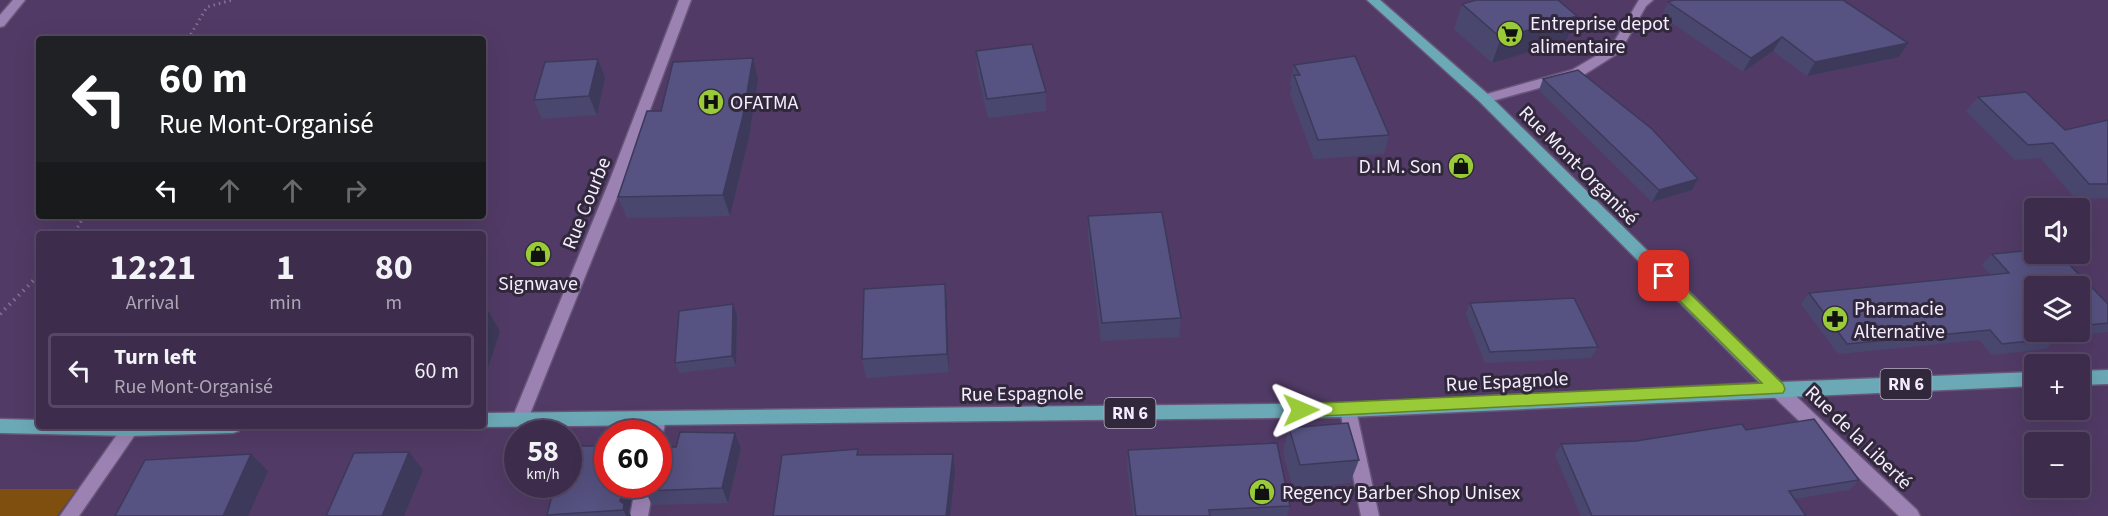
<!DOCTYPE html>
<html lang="en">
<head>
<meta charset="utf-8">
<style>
	:root { --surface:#3d2c4c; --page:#443453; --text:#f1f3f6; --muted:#ada7b5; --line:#564864 }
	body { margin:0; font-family:"Source Sans 3",sans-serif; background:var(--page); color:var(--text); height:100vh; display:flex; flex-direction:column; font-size:22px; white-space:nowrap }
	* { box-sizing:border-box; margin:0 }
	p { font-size:20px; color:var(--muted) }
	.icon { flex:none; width:33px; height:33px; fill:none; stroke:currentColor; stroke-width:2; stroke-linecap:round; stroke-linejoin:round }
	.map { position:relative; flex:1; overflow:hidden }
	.drawer { position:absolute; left:36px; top:231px; width:450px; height:198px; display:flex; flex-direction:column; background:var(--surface); border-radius:6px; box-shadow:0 6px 24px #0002,0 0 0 2px var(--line) }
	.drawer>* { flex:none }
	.banner { position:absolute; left:36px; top:36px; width:450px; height:183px; border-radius:6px; box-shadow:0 6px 24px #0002,0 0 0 2px var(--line); background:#202124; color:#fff; overflow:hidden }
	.controls { position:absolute; left:2024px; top:198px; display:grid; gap:12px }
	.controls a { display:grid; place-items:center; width:66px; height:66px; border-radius:6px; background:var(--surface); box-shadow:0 6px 24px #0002,0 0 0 2px var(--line); font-size:30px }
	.speed { position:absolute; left:504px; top:420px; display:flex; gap:12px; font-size:30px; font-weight:700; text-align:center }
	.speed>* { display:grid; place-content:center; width:78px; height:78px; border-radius:50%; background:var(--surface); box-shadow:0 6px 24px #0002,0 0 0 2px var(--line); line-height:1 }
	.speed small { font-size:15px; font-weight:400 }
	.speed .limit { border:9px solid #d22; background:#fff; color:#111 }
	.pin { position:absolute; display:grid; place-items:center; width:51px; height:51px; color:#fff; margin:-26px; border-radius:12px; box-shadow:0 3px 9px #0006 }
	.me { position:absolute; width:66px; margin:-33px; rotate:89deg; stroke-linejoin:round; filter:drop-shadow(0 0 4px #0008) }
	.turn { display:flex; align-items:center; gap:21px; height:126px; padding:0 24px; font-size:27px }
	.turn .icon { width:78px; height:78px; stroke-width:2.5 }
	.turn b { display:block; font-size:42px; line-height:51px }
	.lanes { display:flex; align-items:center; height:57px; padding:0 24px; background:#0003; justify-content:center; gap:30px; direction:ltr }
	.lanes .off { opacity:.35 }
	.eta { display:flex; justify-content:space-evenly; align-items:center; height:102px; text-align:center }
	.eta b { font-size:36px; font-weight:700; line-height:42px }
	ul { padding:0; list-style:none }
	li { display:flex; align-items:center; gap:18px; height:75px; margin:0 12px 9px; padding:0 12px; border:3px solid var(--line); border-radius:6px }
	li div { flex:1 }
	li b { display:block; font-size:22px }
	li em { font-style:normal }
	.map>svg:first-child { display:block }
	.green { fill:#7f4f0f }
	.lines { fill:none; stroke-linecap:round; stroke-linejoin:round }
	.minor-casing { stroke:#685679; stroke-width:3 }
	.major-casing { stroke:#685679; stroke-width:3 }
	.path-far1 { stroke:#827194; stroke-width:3; stroke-dasharray:1.5 4; stroke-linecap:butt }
	.path { stroke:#827194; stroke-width:4; stroke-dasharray:1.5 5; stroke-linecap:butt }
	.minor { fill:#9b82b3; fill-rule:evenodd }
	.major { fill:#6ca9b7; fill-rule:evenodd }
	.wall { fill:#4a476f; fill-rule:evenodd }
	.shaded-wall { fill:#3c395a }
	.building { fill:#565281; stroke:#3c395a; stroke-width:1.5 }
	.route { fill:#98cb37; stroke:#638424; stroke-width:1.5 }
	.labels { text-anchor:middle; stroke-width:6; stroke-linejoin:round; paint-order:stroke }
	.shield { fill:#32283c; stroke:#bab2c3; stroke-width:1.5 }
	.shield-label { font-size:18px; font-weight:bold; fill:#f4edfd }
	.poi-label { font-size:20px; fill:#f4edfd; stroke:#32283c; text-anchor:start }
	.street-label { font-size:20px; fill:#f4edfd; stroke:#32283c }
</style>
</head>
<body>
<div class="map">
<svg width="2108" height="516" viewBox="0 0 2108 516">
	<rect width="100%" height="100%" fill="#513b66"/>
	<polygon class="green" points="0,489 77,489 57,516 0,516"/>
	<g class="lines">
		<g class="minor-casing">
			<g id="minor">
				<polygon points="13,0 25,0 4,26 0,27 0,15"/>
				<polygon points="679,0 691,0 625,177 528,419 526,424 520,426 514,424 512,419 611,177"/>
				<polygon points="1639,0 1653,0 1646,6 1620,52 1582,76 1485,103 1478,99 1480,96 1572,70 1611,47"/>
				<polygon points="1777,382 1783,384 1917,510 1920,516 1899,516 1771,394 1769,389 1771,384"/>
				<polygon points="1348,403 1354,405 1356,410 1379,516 1361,516 1340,410 1342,405"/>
				<path d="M 657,412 L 663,414 C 667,422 664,434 658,440 L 658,434 L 646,434 L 651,414 Z"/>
				<polygon points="123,426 137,426 139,429 79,516 60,516"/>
				<polygon points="636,484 654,484 648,516 630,516"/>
			</g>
		</g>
		<g class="major-casing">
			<g id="major">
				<polygon points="1367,0 1380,0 1490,96 1781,382 2034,372 2034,386 1348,417 483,427 480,426 483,426 483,413 1348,403 1760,383 1480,102"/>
				<polygon points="2108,370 2108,384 2079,385 2079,371"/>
				<polygon points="0,419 39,420 39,426 241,426 239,431 233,433 130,436 0,433"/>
			</g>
		</g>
		<g class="path-far1">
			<polyline points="188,39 207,7 232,0"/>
			<polyline points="75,232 84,216"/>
		</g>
		<g class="path">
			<polyline points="74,234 76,231"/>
			<polyline points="0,314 39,275"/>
		</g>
		<use href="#minor" class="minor"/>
		<use href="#major" class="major"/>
	</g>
	<g class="wall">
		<polygon points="1668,2 1908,43 1899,57 1807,76 1773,51 1743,72 1662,16"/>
		<polygon points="1462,4 1577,16 1566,41 1492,63 1454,29"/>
		<polygon points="976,51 1046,92 1046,111 988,118 977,70"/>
		<polygon points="1294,65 1389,135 1384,154 1314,159 1290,94 1292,87 1290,84"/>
		<polygon points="605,78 597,115 542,119 534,100"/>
		<polygon points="758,79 749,137 730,216 627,218 618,197 661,111"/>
		<polygon points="1543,79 1698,179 1692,190 1652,202 1539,90"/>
		<polygon points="1978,97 2065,130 2108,120 2108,198 2076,199 2040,158 2015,160 1966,111"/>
		<polygon points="1088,216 1181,318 1179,337 1101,341 1088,235"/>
		<path d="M 2034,250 L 2034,254 L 2059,254 L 2108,304 L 2108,332 L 2058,338 L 2046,349 L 1992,355 L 1979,340 L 1838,354 L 1801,304 L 1809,293 L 1990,274 L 1982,265 L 1992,254 ZM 2034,286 L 2079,286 L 2079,332 L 2034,332 Z"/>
		<polygon points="947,302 949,372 866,378 862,359"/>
		<polygon points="1470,303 1598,347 1591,358 1485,363 1466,314"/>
		<polygon points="737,315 736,366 680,373 675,363"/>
		<polygon points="1289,428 1359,460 1350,483 1293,489 1283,452"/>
		<polygon points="1746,430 1859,480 1849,490 1794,499 1806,516 1581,516 1555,455 1561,444 1636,441"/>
		<polygon points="735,433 741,448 728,503 652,505 645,491 676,447"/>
		<polygon points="1128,450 1290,506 1287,516 1133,516 1127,465"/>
		<polygon points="608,484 635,484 629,512 631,516 548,516 547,515"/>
	</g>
	<g class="shaded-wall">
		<polygon points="1577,16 1566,41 1492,63 1501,38"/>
		<polygon points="1782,37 1773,51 1743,72 1751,58"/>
		<polygon points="1908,43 1899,57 1807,76 1815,62"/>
		<polygon points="753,58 758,79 749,137 730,216 723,195"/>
		<polygon points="598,59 605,78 597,115 589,96"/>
		<polygon points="1698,179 1692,190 1652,202 1659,190"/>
		<polygon points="945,284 947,302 949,372 947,354"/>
		<polygon points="733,304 737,315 736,366 732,356"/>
		<polygon points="489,313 500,331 483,382 483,330"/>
		<polygon points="735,433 741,448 728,503 722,488"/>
		<polygon points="409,452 423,470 404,516 382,516"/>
		<polygon points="251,454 268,471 248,516 223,516"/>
		<polygon points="953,454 955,471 950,516 946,516"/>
		<polygon points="624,484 635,484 629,512 631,516 626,516 620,501"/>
	</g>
	<g class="building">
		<polygon points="1476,0 1558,0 1577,16 1501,38 1462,4"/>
		<polygon points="1674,0 1843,0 1908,43 1815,62 1782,37 1751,58 1668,2"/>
		<polygon points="1032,44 1046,92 987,99 976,51"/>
		<polygon points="1355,56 1389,135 1318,140 1294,75 1300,75 1294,65"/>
		<polygon points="753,58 743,116 723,195 618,197 647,111 661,111 673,62"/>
		<polygon points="598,59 589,96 534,100 545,62"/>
		<polygon points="1578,70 1652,129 1698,179 1659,190 1543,79"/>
		<polygon points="2026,92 2065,130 2108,120 2108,184 2089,184 2053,143 2028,145 1978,97"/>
		<polygon points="1162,212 1181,318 1102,323 1088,216"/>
		<polygon points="2034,250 2034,254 2059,254 2108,304 2108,323 2079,326 2079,286 2034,286 2034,332 2052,332 2058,338 2002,344 1990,330 1847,344 1809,293 2009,273 1992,254"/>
		<polygon points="945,284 947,354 862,359 864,289"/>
		<polygon points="1574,298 1598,347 1490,352 1470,303"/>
		<polygon points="733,304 732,356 675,363 679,311"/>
		<polygon points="483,313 489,313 483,330"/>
		<polygon points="1814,419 1859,480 1789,491 1806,516 1592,516 1561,444 1636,441 1742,424 1746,430"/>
		<polygon points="1348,423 1359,460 1300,465 1289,428"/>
		<polygon points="680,432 735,433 722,488 645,491 646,484 658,484 658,447 676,447"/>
		<polygon points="1277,443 1290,506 1209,510 1210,516 1136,516 1128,450"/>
		<polygon points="568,446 608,446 608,484 624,484 620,501 624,504 623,510 547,515 555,484 568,484"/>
		<polygon points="858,449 857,455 953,454 946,516 773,516 782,455"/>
		<polygon points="409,452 382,516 326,516 354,453"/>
		<polygon points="251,454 223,516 115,516 145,460"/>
	</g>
	<polygon class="route" points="1664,271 1668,272 1783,384 1785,389 1783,393 1301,417 1295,415 1293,410 1295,406 1301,404 1762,383 1659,280 1657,276"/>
	<defs>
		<g id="supermarket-disc" transform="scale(1.35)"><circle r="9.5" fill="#98cb37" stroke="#32283c"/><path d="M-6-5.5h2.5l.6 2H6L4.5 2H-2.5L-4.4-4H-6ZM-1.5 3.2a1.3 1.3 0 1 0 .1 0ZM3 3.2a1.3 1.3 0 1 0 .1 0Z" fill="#111"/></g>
		<g id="hospital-disc" transform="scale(1.35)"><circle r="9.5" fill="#98cb37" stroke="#32283c"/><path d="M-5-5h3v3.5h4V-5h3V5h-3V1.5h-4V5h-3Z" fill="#111"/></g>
		<g id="shop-disc" transform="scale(1.35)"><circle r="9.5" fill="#98cb37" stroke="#32283c"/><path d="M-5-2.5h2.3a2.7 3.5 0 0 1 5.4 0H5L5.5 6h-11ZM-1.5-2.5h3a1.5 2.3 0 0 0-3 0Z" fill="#111"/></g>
		<g id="pharmacy-disc" transform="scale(1.35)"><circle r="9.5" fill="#98cb37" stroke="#32283c"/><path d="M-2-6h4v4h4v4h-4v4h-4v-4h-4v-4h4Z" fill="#111"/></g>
	</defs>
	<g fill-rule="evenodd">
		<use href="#supermarket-disc" x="1510" y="34"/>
		<use href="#hospital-disc" x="711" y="102"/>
		<use href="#shop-disc" x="1461" y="166"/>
		<use href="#shop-disc" x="538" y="254"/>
		<use href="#pharmacy-disc" x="1835" y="319"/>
		<use href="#shop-disc" x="1262" y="492"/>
	</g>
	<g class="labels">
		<g class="shield">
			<rect x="1880.5" y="369" width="51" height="30" rx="4.5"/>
			<rect x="1104.5" y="398" width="51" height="30" rx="4.5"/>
		</g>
		<g class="shield-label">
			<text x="1906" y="390">RN 6</text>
			<text x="1130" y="419">RN 6</text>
		</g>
		<g class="poi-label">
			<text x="1530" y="30">Entreprise depot<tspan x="1530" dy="23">alimentaire</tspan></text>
			<text x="730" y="109">OFATMA</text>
			<text x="1442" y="173" text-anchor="end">D.I.M. Son</text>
			<text x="538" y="290" text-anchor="middle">Signwave</text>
			<text x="1854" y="315">Pharmacie<tspan x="1854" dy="23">Alternative</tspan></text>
			<text x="1282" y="499">Regency Barber Shop Unisex</text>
		</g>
		<g class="street-label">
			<text transform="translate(1579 165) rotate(45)" y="7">Rue Mont-Organisé</text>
			<text transform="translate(586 203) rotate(-68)" y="7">Rue Courbe</text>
			<text transform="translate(1507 381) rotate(-3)" y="7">Rue Espagnole</text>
			<text transform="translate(1022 393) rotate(-1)" y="7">Rue Espagnole</text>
			<text transform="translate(1859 437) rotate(44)" y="7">Rue de la Liberté</text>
		</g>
	</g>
</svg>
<div class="controls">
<a><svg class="icon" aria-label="sound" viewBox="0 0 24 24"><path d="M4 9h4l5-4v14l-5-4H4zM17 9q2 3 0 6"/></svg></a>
<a><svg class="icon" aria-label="layers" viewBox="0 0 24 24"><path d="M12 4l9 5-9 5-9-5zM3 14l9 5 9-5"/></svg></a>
<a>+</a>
<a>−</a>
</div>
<div class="speed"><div>58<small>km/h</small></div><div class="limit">60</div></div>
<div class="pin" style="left:1664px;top:276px;background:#d93025"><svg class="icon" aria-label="arrive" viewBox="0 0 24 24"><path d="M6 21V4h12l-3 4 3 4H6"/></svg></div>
<svg class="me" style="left:1301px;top:410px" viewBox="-20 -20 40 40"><path d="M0-17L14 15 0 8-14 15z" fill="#98cb37" stroke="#fff" stroke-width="4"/></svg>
<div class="banner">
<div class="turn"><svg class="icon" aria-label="left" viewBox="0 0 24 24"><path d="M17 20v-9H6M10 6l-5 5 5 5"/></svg><div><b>60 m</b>Rue Mont-Organisé</div></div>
<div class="lanes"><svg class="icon" aria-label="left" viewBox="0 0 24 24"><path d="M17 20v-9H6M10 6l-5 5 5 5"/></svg><svg class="icon off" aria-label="ahead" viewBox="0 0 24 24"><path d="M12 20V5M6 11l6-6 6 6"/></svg><svg class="icon off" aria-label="ahead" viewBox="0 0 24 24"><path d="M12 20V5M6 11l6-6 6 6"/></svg><svg class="icon off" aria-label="right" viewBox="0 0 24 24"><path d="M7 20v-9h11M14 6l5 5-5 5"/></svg></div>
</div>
<section class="drawer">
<div class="eta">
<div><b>12:21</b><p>Arrival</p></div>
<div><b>1</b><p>min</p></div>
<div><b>80</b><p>m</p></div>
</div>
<ul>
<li><svg class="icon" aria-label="left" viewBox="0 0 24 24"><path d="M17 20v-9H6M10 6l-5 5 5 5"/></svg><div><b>Turn left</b><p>Rue Mont-Organisé</p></div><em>60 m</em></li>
</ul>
</section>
</div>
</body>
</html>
